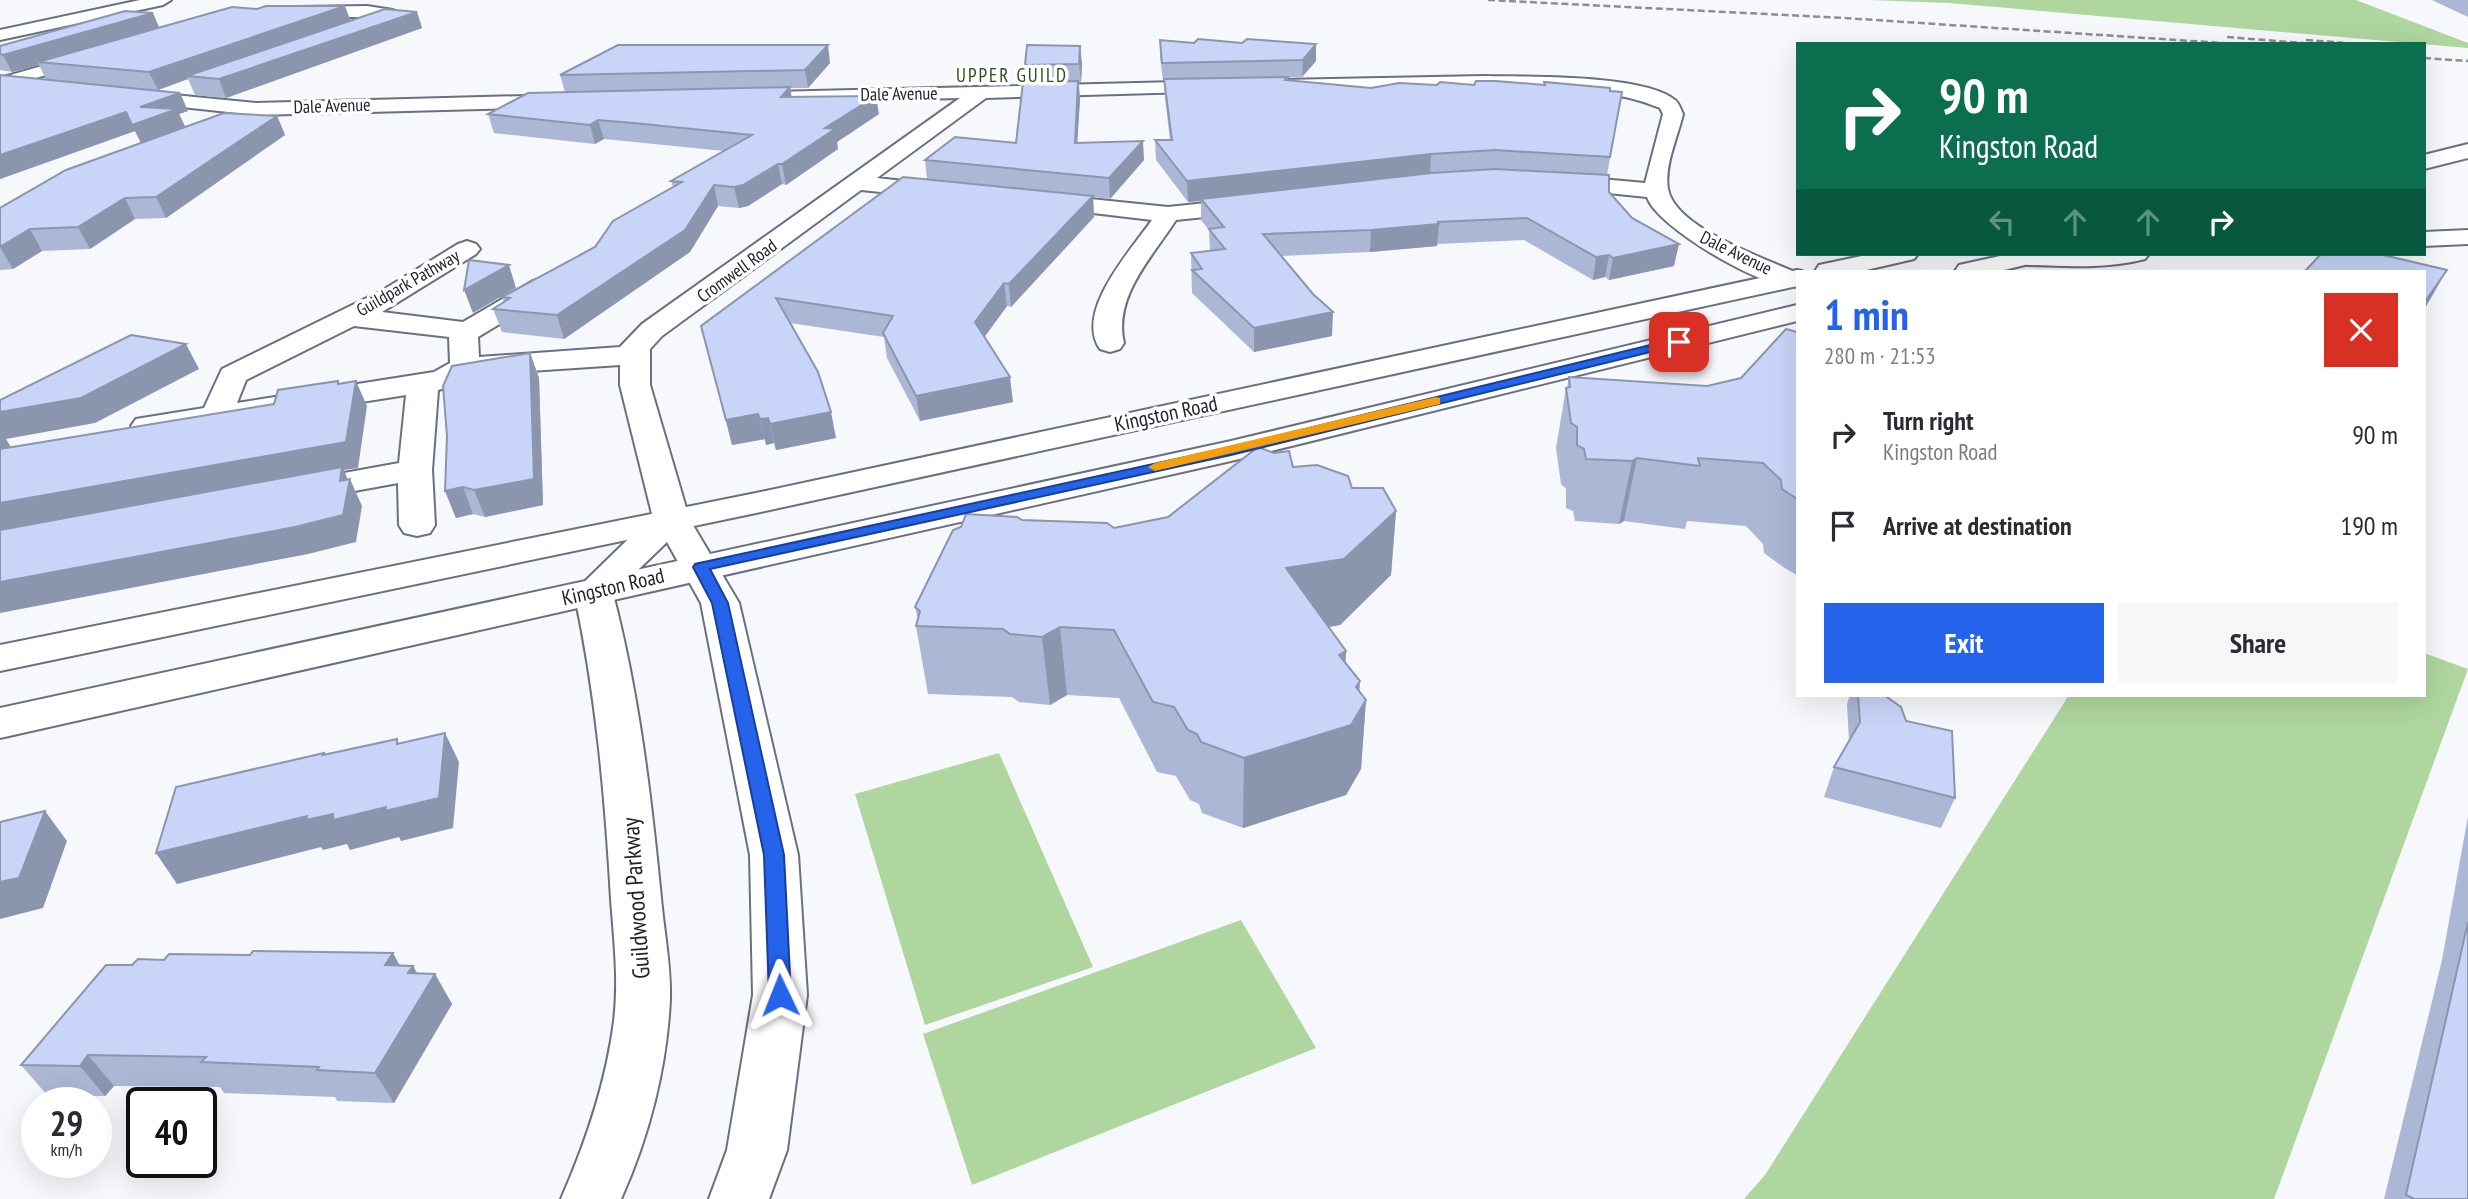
<!DOCTYPE html>
<html lang="en">
<head>
<meta charset="utf-8">
<style>
	:root { --surface:#fff; --page:#f7f7f7; --text:#2b2b33; --muted:#7c7c81; --accent:#2563eb }
	body { margin:0; font-family:"PT Sans Narrow",sans-serif; background:var(--page); color:var(--text); height:100vh; display:flex; flex-direction:column; font-size:26px; white-space:nowrap }
	* { box-sizing:border-box; margin:0 }
	p { font-size:23px; color:var(--muted) }
	.icon { flex:none; width:38px; height:38px; fill:none; stroke:currentColor; stroke-width:2; stroke-linecap:round; stroke-linejoin:round }
	.map { position:relative; flex:1; overflow:hidden }
	.drawer { position:absolute; left:1796px; top:270px; width:630px; height:427px; display:flex; flex-direction:column; background:var(--surface); border-radius:0px; box-shadow:0 7px 28px #0002 }
	.drawer>* { flex:none }
	.hud { position:absolute; left:1796px; top:42px; width:630px; height:214px; border-radius:0px; box-shadow:0 7px 28px #0002; background:#0b6e4f; color:#fff; overflow:hidden }
	.speed { position:absolute; left:21px; top:1087px; display:flex; gap:14px; font-size:35px; font-weight:700; text-align:center }
	.speed>* { display:grid; place-content:center; width:91px; height:91px; border-radius:50%; background:var(--surface); box-shadow:0 7px 28px #0002; line-height:1 }
	.speed small { font-size:18px; font-weight:400 }
	.speed .limit { border:4px solid #111; border-radius:10px; background:#fff; color:#111 }
	.pin { position:absolute; display:grid; place-items:center; width:60px; height:60px; color:#fff; margin:-30px; border-radius:14px; box-shadow:0 4px 10px #0006 }
	.me { position:absolute; width:77px; margin:-38px; rotate:358deg; stroke-linejoin:round; filter:drop-shadow(0 0 5px #0008) }
	.turn { display:flex; align-items:center; gap:24px; height:147px; padding:0 28px; font-size:32px }
	.turn .icon { width:91px; height:91px; stroke-width:2.5 }
	.turn b { display:block; font-size:49px; line-height:60px }
	.lanes { display:flex; align-items:center; height:66px; padding:0 28px; background:#0003; justify-content:center; gap:35px; direction:ltr }
	.lanes .off { opacity:.35 }
	.round { display:grid; place-items:center; flex:none; width:74px; height:74px; border-radius:0px; background:var(--page) }
	.headline { display:flex; align-items:center; justify-content:space-between; height:119px; padding:0 28px }
	h1 { font-size:42px; font-weight:800; line-height:52px; color:var(--accent) }
	.cta { display:flex; gap:14px; margin-top:auto; padding:14px 28px }
	.cta a { flex:1; height:80px; border-radius:0px; background:var(--accent); color:#fff; font-size:28px; font-weight:800; line-height:80px; text-align:center }
	.cta a+a { background:var(--page); color:var(--text) }
	ul { padding:0; list-style:none }
	li { display:flex; align-items:center; gap:21px; height:91px; padding:0 28px }
	li div { flex:1 }
	li b { display:block; font-size:26px }
	li em { font-style:normal }
	.map>svg:first-child { display:block }
	.green { fill:#afd69f }
	.lines { fill:none; stroke-linecap:round; stroke-linejoin:round }
	.street-casing { stroke:#697081; stroke-width:4 }
	.secondary-casing { stroke:#697081; stroke-width:4 }
	.primary-casing { stroke:#697081; stroke-width:4 }
	.street { fill:#fff; fill-rule:evenodd }
	.secondary { fill:#fff; fill-rule:evenodd }
	.primary { fill:#fff; fill-rule:evenodd }
	.rail { stroke:#8c8e94; stroke-width:2.5; stroke-dasharray:7 3.5; stroke-linecap:butt }
	.wall { fill:#acb7d6 }
	.shaded-wall { fill:#8c95ae }
	.building { fill:#c8d5f9; stroke:#8c95ae; stroke-width:2 }
	.route { fill:#2563eb; stroke:#184099; stroke-width:2 }
	.slow { fill:#f59e0b }
	.labels { text-anchor:middle; stroke-width:7; stroke-linejoin:round; paint-order:stroke }
	.far-street-label { font-size:18px; fill:#21242b; stroke:#fff }
	.far-neighbourhood-label { font-size:19px; letter-spacing:2px; fill:#2b5215; stroke:#fff }
	.street-label { font-size:21px; fill:#21242b; stroke:#fff }
	.near-street-label { font-size:24px; fill:#21242b; stroke:#fff }
</style>
</head>
<body>
<div class="map">
<svg width="2468" height="1199" viewBox="0 0 2468 1199">
	<rect width="100%" height="100%" fill="#f6f8fc"/>
	<g class="green">
		<polygon points="1869,0 2356,0 2468,43 2468,48 1949,3"/>
		<polygon points="2424,653 2468,669 2274,1199 1744,1199 1765,1175 2069,695 2424,695"/>
		<polygon points="999,753 1093,967 925,1025 855,794"/>
		<polygon points="1241,920 1316,1048 972,1185 923,1034"/>
	</g>
	<g class="lines">
		<g class="street-casing">
			<g id="street">
				<polygon points="367,6 393,10 394,18 392,22 348,36 342,35 339,31 342,27 373,17 295,17 287,12 295,7"/>
				<polygon points="94,51 103,56 100,60 0,88 0,78"/>
				<path d="M 1484,76 C 1526,77 1644,74 1675,100 C 1679,103 1681,110 1683,114 C 1678,136 1664,166 1668,189 C 1675,228 1764,258 1797,273 L 1797,286 C 1769,293 1656,227 1647,197 L 1549,187 L 1546,182 L 1549,177 L 1557,175 L 1645,183 L 1663,114 L 1660,108 C 1616,89 1565,89 1517,88 C 1438,87 1359,89 1280,92 L 1270,86 L 1280,80 Z"/>
				<path d="M 1217,81 L 1227,87 L 1224,91 L 986,98 L 877,178 L 948,186 L 952,191 L 948,196 L 940,198 L 861,190 L 662,336 L 650,349 L 650,385 L 689,518 L 684,526 L 671,529 L 658,526 L 653,518 L 620,385 L 620,365 L 472,375 L 453,386 L 438,390 L 432,470 L 435,525 L 430,533 L 417,536 L 404,533 L 399,525 L 398,483 L 300,501 L 288,498 L 283,491 L 288,484 L 300,481 L 399,463 L 406,395 L 147,436 L 136,433 L 131,426 L 136,419 L 204,408 L 222,369 L 383,290 L 458,244 L 467,241 L 476,244 L 480,249 L 476,254 L 382,312 L 463,322 L 533,281 L 542,279 L 551,281 L 555,287 L 551,293 L 478,337 L 479,357 L 620,347 L 642,324 L 960,98 L 738,103 L 731,101 L 728,97 L 731,93 ZM 354,326 L 449,337 L 450,363 L 434,372 L 237,403 L 246,380 Z"/>
				<polygon points="133,91 256,103 562,95 569,97 572,101 569,105 562,107 256,115 126,101 123,97 126,93"/>
				<path d="M 1042,194 L 1168,207 L 1253,198 L 1261,200 L 1265,205 L 1261,210 L 1253,212 L 1176,220 C 1152,257 1113,297 1124,343 L 1120,349 L 1110,352 L 1100,349 C 1074,312 1131,250 1152,220 L 1034,206 L 1030,201 L 1034,196 Z"/>
				<polygon points="2468,230 2468,244 2424,246 2424,232"/>
				<path d="M 2017,254 L 2149,254 L 2145,259 C 2107,269 2067,266 2028,265 L 2019,262 L 2015,257 Z"/>
			</g>
		</g>
		<g class="secondary-casing">
			<g id="secondary">
				<polygon points="140,0 171,0 163,5 0,40 0,30"/>
				<path d="M 671,507 L 684,510 L 739,603 L 798,855 L 807,995 L 787,1150 L 769,1199 L 709,1199 L 727,1150 L 753,995 L 750,855 L 701,603 L 667,542 L 613,594 C 639,694 651,795 661,898 C 664,932 671,965 670,999 C 667,1067 649,1137 621,1199 L 561,1199 C 586,1142 606,1083 614,1021 C 619,980 614,940 611,899 C 605,795 596,693 574,592 L 658,510 Z"/>
			</g>
		</g>
		<g class="primary-casing">
			<g id="primary">
				<polygon points="2468,144 2468,158 2424,169 2424,155"/>
				<polygon points="1871,254 1918,254 1914,259 1862,271 1815,271 1819,265"/>
				<polygon points="2009,254 2054,254 2050,259 2000,271 1955,271 1959,265"/>
				<polygon points="1797,270 1802,271 1797,271 1797,286 756,513 0,671 0,645 756,493"/>
				<polygon points="1797,305 1797,321 1231,461 0,738 0,708 1231,441"/>
			</g>
		</g>
		<use href="#street" class="street"/>
		<use href="#secondary" class="secondary"/>
		<use href="#primary" class="primary"/>
		<g class="rail">
			<polyline points="1488,0 1845,18 2237,44"/>
			<polyline points="2227,37 2315,44"/>
			<polyline points="2306,40 2359,44"/>
			<polyline points="2424,58 2468,61"/>
		</g>
	</g>
	<g class="wall">
		<polygon points="2432,0 2468,0 2468,17"/>
		<polygon points="417,12 422,28 226,98 195,95 188,79 158,90 180,93 188,111 179,114 185,127 277,116 285,135 166,218 135,219 90,249 42,251 13,269 0,270 0,208 141,143 135,131 0,179 0,75 46,79 39,65 12,72 0,70 0,46 153,13 159,27 350,21"/>
		<polygon points="1160,40 1316,61 1302,77 1288,77 1288,80 1371,88 1474,85 1544,85 1544,82 1622,92 1607,175 1609,192 1674,266 1609,280 1605,277 1593,280 1524,240 1437,244 1437,246 1370,252 1281,256 1332,336 1254,352 1192,293 1191,253 1210,251 1209,230 1201,220 1201,201 1188,202 1156,160 1155,140 1170,140 1165,98 1164,80 1163,80 1160,57"/>
		<polygon points="1080,46 1082,64 1081,82 1079,82 1080,99 1077,143 1144,160 1110,199 1093,197 1094,217 1011,307 1007,306 984,337 1013,402 920,421 887,358 884,337 790,323 836,438 776,450 774,443 766,445 765,439 732,445 701,326 927,179 925,160 1016,143 1026,82 1025,65"/>
		<polygon points="830,63 808,88 790,88 791,97 879,114 837,142 838,149 786,185 782,184 748,206 739,208 718,206 690,252 564,339 502,332 493,309 504,302 502,297 595,247 673,187 671,181 724,151 604,139 595,144 494,133 488,114 565,92 560,75"/>
		<polygon points="1797,332 1797,575 1786,569 1764,553 1763,544 1746,526 1687,521 1685,529 1624,521 1619,524 1575,521 1573,511 1566,508 1566,489 1561,484 1556,448 1566,388 1567,388 1569,377 1707,386 1741,378"/>
		<polygon points="530,353 539,378 543,505 485,517 473,514 456,518 445,491"/>
		<polygon points="1293,467 1352,488 1396,511 1391,575 1340,625 1328,627 1346,651 1345,662 1359,692 1366,700 1361,769 1346,795 1243,828 1202,813 1199,804 1190,800 1176,776 1157,772 1119,698 1067,695 1050,705 1019,702 1012,697 928,694 916,626 918,620 915,607 1022,520 1114,528 1168,517"/>
		<polygon points="1850,695 1884,695 1906,721 1955,798 1941,828 1824,797 1834,767 1849,742 1847,704"/>
		<polygon points="2468,816 2468,1199 2384,1199 2442,960"/>
		<polygon points="164,960 413,966 417,973 435,974 452,1004 394,1103 337,1101 335,1097 224,1093 220,1087 114,1086 105,1096 48,1096 21,1065 132,965"/>
	</g>
	<g class="shaded-wall">
		<polygon points="345,6 351,22 187,76 188,79 158,90 149,72"/>
		<polygon points="417,12 422,28 226,98 219,79"/>
		<polygon points="153,13 160,30 38,62 39,65 12,72 3,55"/>
		<polygon points="1316,44 1316,61 1302,77 1303,60"/>
		<polygon points="828,45 830,63 808,88 805,70"/>
		<polygon points="1080,46 1082,64 1081,82 1079,64"/>
		<polygon points="1078,81 1080,99 1076,162 1075,143"/>
		<polygon points="790,87 793,105 781,97"/>
		<polygon points="180,93 188,111 179,114 186,128 142,145 135,131 0,179 0,155"/>
		<polygon points="876,96 879,114 837,142 838,149 786,185 782,164 825,128"/>
		<polygon points="277,116 285,135 166,218 156,197"/>
		<polygon points="598,120 604,139 595,144 590,125"/>
		<polygon points="1143,141 1144,160 1110,199 1109,178"/>
		<polygon points="1431,154 1430,174 1201,199 1201,201 1188,202 1187,181"/>
		<polygon points="778,164 782,184 748,206 739,208 734,187"/>
		<polygon points="714,185 718,206 690,252 564,339 557,315"/>
		<polygon points="1093,196 1094,217 1011,307 1009,284"/>
		<polygon points="125,198 135,219 90,249 78,227"/>
		<polygon points="1439,224 1437,246 1370,252 1371,230"/>
		<polygon points="30,229 42,251 13,269 0,247"/>
		<polygon points="1679,244 1674,266 1609,280 1613,258"/>
		<polygon points="1609,255 1605,277 1593,280 1596,257"/>
		<polygon points="509,265 516,288 473,313 464,290"/>
		<polygon points="2447,270 2424,310 2424,303"/>
		<polygon points="1004,283 1007,306 978,346 975,322"/>
		<polygon points="1333,312 1332,336 1254,352 1254,328"/>
		<polygon points="186,344 199,369 95,423 6,439 20,462 0,472 0,412"/>
		<polygon points="530,353 539,378 543,505 485,517 474,490"/>
		<polygon points="1010,377 1013,402 920,421 916,396"/>
		<polygon points="356,381 367,406 358,468 344,470 349,483 350,479 362,506 356,542 308,554 0,613 0,503"/>
		<polygon points="831,412 836,438 776,450 770,424"/>
		<polygon points="758,414 765,439 732,445 726,420"/>
		<polygon points="768,418 774,443 766,445 760,419"/>
		<polygon points="1637,458 1624,521 1619,524 1632,461"/>
		<polygon points="463,487 473,514 456,518 445,491"/>
		<polygon points="1396,511 1391,575 1340,625 1284,635 1286,568"/>
		<polygon points="1060,627 1067,695 1050,705 1042,637"/>
		<polygon points="1346,651 1342,720 1339,655"/>
		<polygon points="1360,681 1358,714 1366,700 1361,769 1346,795 1243,828 1244,758 1356,687"/>
		<polygon points="445,733 459,762 453,828 401,841 399,837 350,850 347,844 323,850 321,847 177,884 156,853"/>
		<polygon points="45,811 67,841 43,908 0,919 0,882"/>
		<polygon points="393,953 410,984 385,965"/>
		<polygon points="413,966 426,989 435,974 452,1004 394,1103 375,1073 408,973"/>
		<polygon points="88,1055 114,1086 105,1096 80,1066"/>
	</g>
	<g class="building">
		<polygon points="266,6 345,6 149,72 38,62 232,7 257,9"/>
		<polygon points="385,9 417,12 219,79 187,76"/>
		<polygon points="125,11 153,13 3,55 0,54 0,46"/>
		<polygon points="1198,39 1242,43 1247,39 1316,44 1303,60 1162,63 1160,40 1194,43"/>
		<polygon points="618,45 828,45 805,70 560,75"/>
		<polygon points="1027,45 1080,46 1079,64 1025,65"/>
		<polygon points="0,75 180,93 140,107 177,109 132,125 126,112 0,155"/>
		<polygon points="1288,77 1285,80 1371,88 1399,83 1437,85 1440,82 1474,85 1476,81 1496,81 1545,85 1544,82 1610,88 1610,91 1622,92 1610,157 1495,150 1431,154 1187,181 1155,140 1172,140 1164,79"/>
		<polygon points="1078,81 1075,143 1143,141 1109,178 925,160 955,137 1016,143 1023,82"/>
		<polygon points="790,87 781,97 876,96 825,128 835,129 782,164 778,164 743,185 734,187 714,185 685,230 557,315 493,309 510,298 502,297 595,247 613,221 682,182 671,181 752,135 633,123 598,120 590,125 488,114 528,93"/>
		<polygon points="224,113 277,116 156,197 125,198 78,227 30,229 0,247 0,208 66,170"/>
		<polygon points="1495,169 1609,175 1609,192 1632,218 1679,244 1613,258 1609,255 1596,257 1527,218 1438,222 1439,224 1371,230 1263,234 1313,294 1333,312 1254,328 1192,270 1202,269 1191,253 1225,249 1209,229 1224,227 1201,199 1432,173"/>
		<polygon points="903,177 1093,196 1009,284 1004,283 975,322 1010,377 916,396 883,333 893,316 776,298 818,372 831,412 770,424 768,418 760,419 758,414 726,420 701,326"/>
		<polygon points="2321,254 2332,255 2333,254 2379,254 2447,270 2424,303 2424,271 2305,271"/>
		<polygon points="469,260 509,265 464,290"/>
		<polygon points="1786,329 1797,332 1797,499 1782,489 1781,480 1763,463 1698,458 1700,466 1637,458 1632,461 1586,459 1584,449 1577,445 1577,427 1571,423 1566,388 1570,387 1569,377 1707,386 1741,378"/>
		<polygon points="131,335 186,344 81,398 0,412 0,400"/>
		<polygon points="530,353 534,479 474,490 463,487 445,491 447,436 443,386 452,366"/>
		<polygon points="338,381 338,384 356,381 346,442 0,503 0,449 274,404 278,390"/>
		<polygon points="1258,447 1274,453 1289,451 1293,467 1317,465 1348,476 1352,488 1383,488 1396,511 1344,559 1286,568 1346,651 1339,655 1360,681 1356,687 1366,700 1351,725 1244,758 1201,742 1197,734 1188,730 1174,707 1153,702 1114,630 1060,627 1042,637 1010,634 1003,629 916,626 920,611 915,607 953,530 961,527 966,514 1017,517 1022,520 1107,523 1114,528 1168,517"/>
		<polygon points="342,467 340,481 350,479 343,515 295,527 0,582 0,530"/>
		<polygon points="1858,695 1884,695 1901,707 1906,721 1952,731 1955,798 1834,767 1860,722"/>
		<polygon points="445,733 439,798 385,811 386,807 333,820 333,814 306,820 307,816 156,853 176,787 324,753 323,755 397,739 397,744"/>
		<polygon points="45,811 19,878 0,882 0,822"/>
		<polygon points="2468,922 2468,1199 2414,1199 2406,1195"/>
		<polygon points="253,951 393,953 385,965 413,966 408,973 435,974 375,1073 317,1070 319,1067 201,1062 206,1057 88,1055 80,1066 21,1065 106,965 132,965 138,959 164,960 169,954 250,955"/>
	</g>
	<polygon class="route" points="1679,338 1683,339 1683,344 1231,455 710,569 728,603 784,855 791,995 787,1001 780,1004 772,1001 769,995 764,855 712,603 693,567 695,564 1231,447"/>
	<polygon class="slow" points="1436,397 1440,398 1440,404 1155,471 1148,467 1155,463"/>
	<g class="labels">
		<g class="far-street-label">
			<text transform="translate(899 94) rotate(-1)" y="6">Dale Avenue</text>
			<text transform="translate(332 106) rotate(-2)" y="6">Dale Avenue</text>
			<text transform="translate(1736 253) rotate(26)" y="6">Dale Avenue</text>
			<text transform="translate(737 271) rotate(-36)" y="6">Cromwell Road</text>
			<text transform="translate(408 283) rotate(-30)" y="6">Guildpark Pathway</text>
		</g>
		<g class="far-neighbourhood-label">
			<text x="1012" y="82">UPPER GUILD</text>
		</g>
		<g class="street-label">
			<text transform="translate(1166 414) rotate(-12)" y="7">Kingston Road</text>
			<text transform="translate(613 587) rotate(-13)" y="7">Kingston Road</text>
		</g>
		<g class="near-street-label">
			<text transform="translate(636 898) rotate(-94)" y="8">Guildwood Parkway</text>
		</g>
	</g>
</svg>
<div class="speed"><div>29<small>km/h</small></div><div class="limit">40</div></div>
<div class="pin" style="left:1679px;top:342px;background:#d93025"><svg class="icon" aria-label="arrive" viewBox="0 0 24 24"><path d="M6 21V4h12l-3 4 3 4H6"/></svg></div>
<svg class="me" style="left:780px;top:995px" viewBox="-20 -20 40 40"><path d="M0-17L14 15 0 8-14 15z" fill="#2563eb" stroke="#fff" stroke-width="4"/></svg>
<div class="hud">
<div class="turn"><svg class="icon" aria-label="right" viewBox="0 0 24 24"><path d="M7 20v-9h11M14 6l5 5-5 5"/></svg><div><b>90 m</b>Kingston Road</div></div>
<div class="lanes"><svg class="icon off" aria-label="left" viewBox="0 0 24 24"><path d="M17 20v-9H6M10 6l-5 5 5 5"/></svg><svg class="icon off" aria-label="ahead" viewBox="0 0 24 24"><path d="M12 20V5M6 11l6-6 6 6"/></svg><svg class="icon off" aria-label="ahead" viewBox="0 0 24 24"><path d="M12 20V5M6 11l6-6 6 6"/></svg><svg class="icon" aria-label="right" viewBox="0 0 24 24"><path d="M7 20v-9h11M14 6l5 5-5 5"/></svg></div>
</div>
<section class="drawer">
<div class="headline"><div><h1>1 min</h1><p>280 m · 21:53</p></div><a class="round" style="background:#d93025;color:#fff"><svg class="icon" aria-label="close" viewBox="0 0 24 24"><path d="M6 6l12 12M18 6L6 18"/></svg></a></div>
<ul>
<li><svg class="icon" aria-label="right" viewBox="0 0 24 24"><path d="M7 20v-9h11M14 6l5 5-5 5"/></svg><div><b>Turn right</b><p>Kingston Road</p></div><em>90 m</em></li>
<li><svg class="icon" aria-label="arrive" viewBox="0 0 24 24"><path d="M6 21V4h12l-3 4 3 4H6"/></svg><div><b>Arrive at destination</b></div><em>190 m</em></li>
</ul>
<div class="cta"><a>Exit</a><a>Share</a></div>
</section>
</div>
</body>
</html>
